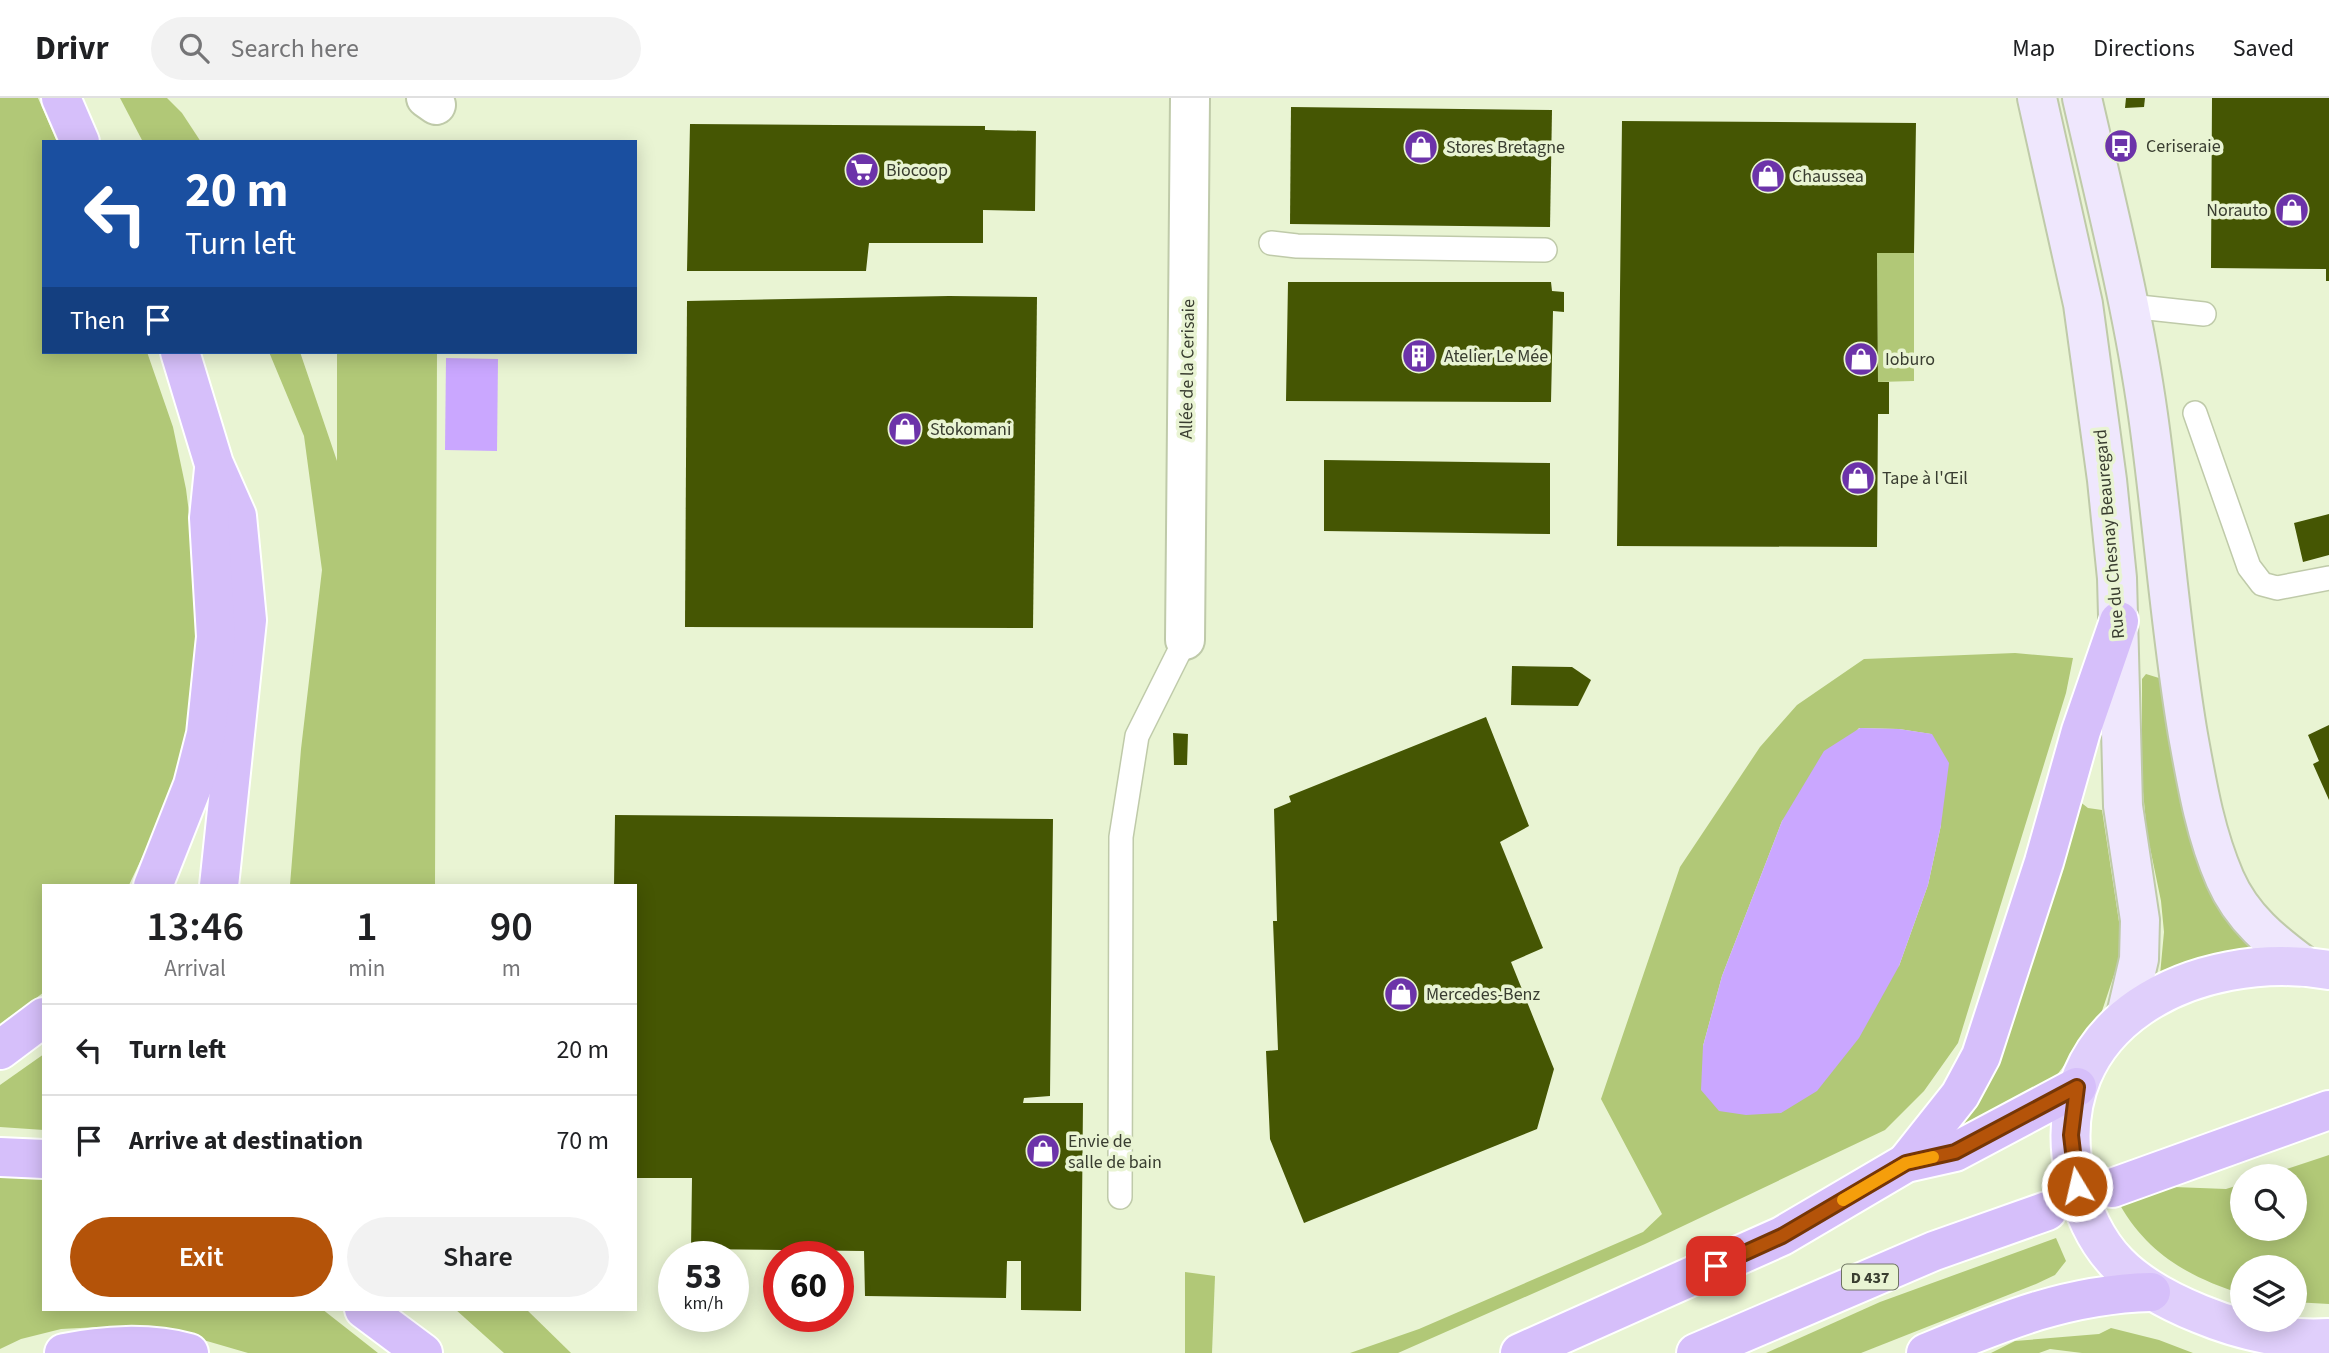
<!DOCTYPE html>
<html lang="en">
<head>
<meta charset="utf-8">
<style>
	:root { --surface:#fff; --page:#f2f2f2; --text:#202124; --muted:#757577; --line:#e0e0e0; --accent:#b45309 }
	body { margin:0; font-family:"Source Sans 3",sans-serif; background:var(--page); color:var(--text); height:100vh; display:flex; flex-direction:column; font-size:26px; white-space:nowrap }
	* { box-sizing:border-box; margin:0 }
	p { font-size:23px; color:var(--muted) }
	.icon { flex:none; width:38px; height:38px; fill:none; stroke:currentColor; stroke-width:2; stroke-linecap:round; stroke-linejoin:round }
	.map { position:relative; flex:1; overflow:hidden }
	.side { position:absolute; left:42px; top:786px; width:595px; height:427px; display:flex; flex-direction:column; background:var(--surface); border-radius:0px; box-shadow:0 4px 18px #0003 }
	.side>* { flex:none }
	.top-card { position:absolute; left:42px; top:42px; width:595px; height:214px; border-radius:0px; box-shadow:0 4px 18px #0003; background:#1a4fa0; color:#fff; overflow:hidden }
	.buttons { position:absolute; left:2230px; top:1066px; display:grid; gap:14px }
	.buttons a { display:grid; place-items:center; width:77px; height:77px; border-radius:50%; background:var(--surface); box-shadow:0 4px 18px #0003; font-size:35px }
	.speed { position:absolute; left:658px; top:1143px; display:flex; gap:14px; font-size:35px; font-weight:700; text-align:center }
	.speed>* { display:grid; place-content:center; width:91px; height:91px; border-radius:50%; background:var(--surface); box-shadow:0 4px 18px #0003; line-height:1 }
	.speed small { font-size:18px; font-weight:400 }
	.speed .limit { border:10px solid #d22; background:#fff; color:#111 }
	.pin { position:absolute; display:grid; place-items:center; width:60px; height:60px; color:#fff; margin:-30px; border-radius:14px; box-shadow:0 4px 10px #0006 }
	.me { position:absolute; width:77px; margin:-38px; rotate:351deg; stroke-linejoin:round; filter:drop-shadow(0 0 5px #0008) }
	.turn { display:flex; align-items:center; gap:24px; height:147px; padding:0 28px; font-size:32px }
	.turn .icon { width:91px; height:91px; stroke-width:2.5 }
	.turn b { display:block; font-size:49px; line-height:60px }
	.then { display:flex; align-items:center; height:66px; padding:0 28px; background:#0003; gap:14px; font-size:26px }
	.eta { display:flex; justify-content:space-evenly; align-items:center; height:119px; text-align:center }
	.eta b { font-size:42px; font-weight:600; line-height:49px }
	.button { display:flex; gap:14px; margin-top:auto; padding:14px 28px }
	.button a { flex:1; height:80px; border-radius:42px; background:var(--accent); color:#fff; font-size:28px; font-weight:600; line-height:80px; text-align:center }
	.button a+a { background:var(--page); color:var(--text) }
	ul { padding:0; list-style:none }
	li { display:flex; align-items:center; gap:21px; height:91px; padding:0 28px; border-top:2px solid var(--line) }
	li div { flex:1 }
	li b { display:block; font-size:26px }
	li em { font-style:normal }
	header { display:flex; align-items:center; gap:42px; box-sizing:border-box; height:98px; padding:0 35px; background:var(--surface); border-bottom:2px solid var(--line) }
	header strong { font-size:33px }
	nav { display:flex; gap:38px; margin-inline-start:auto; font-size:24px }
	.search { width:490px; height:63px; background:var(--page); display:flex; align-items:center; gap:18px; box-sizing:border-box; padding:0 24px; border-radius:38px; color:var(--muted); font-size:26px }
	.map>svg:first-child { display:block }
	.green { fill:#b1c877; fill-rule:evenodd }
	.water { fill:#caa7ff }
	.building { fill:#455603 }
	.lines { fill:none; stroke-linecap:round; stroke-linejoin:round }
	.service-casing { stroke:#bfcaa9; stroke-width:26 }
	.minor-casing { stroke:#bfcaa9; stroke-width:42 }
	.secondary-casing { stroke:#bfcaa9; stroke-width:42 }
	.primary-casing { stroke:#fff; stroke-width:42 }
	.trunk-casing { stroke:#fff; stroke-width:42 }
	.service { stroke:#fff; stroke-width:23 }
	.minor { stroke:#fff; stroke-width:38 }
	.secondary { stroke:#efe7fd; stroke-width:38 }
	.primary { stroke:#e0cffb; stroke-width:38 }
	.trunk { stroke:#d6bffa; stroke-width:38 }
	.route-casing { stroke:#753606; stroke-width:18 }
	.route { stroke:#b45309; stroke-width:12 }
	.slow { stroke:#f59e0b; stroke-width:12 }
	.labels { text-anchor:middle; stroke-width:7; stroke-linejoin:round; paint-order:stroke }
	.shield { fill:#e9f4d3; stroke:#6e7461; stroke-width:2 }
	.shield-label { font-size:16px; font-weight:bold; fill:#393d30 }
	.poi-label { font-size:18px; fill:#393d30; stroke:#e9f4d3; text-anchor:start }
	.street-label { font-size:18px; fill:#393d30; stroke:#e9f4d3 }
</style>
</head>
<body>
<header>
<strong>Drivr</strong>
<div class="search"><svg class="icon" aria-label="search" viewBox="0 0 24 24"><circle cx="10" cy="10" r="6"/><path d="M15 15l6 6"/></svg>Search here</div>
<nav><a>Map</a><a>Directions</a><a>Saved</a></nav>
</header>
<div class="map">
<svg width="2329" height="1255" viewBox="0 0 2329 1255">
	<rect width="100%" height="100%" fill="#e9f4d3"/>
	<g class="green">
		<polygon points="0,0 38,0 57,44 44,44 44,254 147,254 173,329 186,391 201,510 197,592 173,694 129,787 44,788 44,894 0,928"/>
		<polygon points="120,0 167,0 182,15 201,44 143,44"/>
		<polygon points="1877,155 1914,155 1914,283 1878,284"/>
		<polygon points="269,254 300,254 337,363 337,254 437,254 435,787 290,787 301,651 322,472 304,338"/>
		<path d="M 2015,555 L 2073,560 L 2066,595 L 1958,945 L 1924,993 L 1885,1032 L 1645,1146 L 1398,1255 L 1350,1255 L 1419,1231 L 1643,1134 L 1662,1116 L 1601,1001 L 1680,769 L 1760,649 L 1797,607 L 1864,561 ZM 1859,630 L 1899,631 L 1931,636 L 1941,727 L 1928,787 L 1899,868 L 1703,948 L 1722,878 L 1782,723 Z"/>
		<polygon points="2146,576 2159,580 2176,664 2227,818 2249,850 2208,857 2160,877 2164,834 2161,803 2147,735 2142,683 2142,581"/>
		<polygon points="2079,703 2088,710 2102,712 2121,837 2119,862 2099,922 2053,982 1952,1037"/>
		<polygon points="44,956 44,1032 0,1029 0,987"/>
		<path d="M 2329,1057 L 2329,1206 L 2294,1204 L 2294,1169 L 2242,1169 L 2242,1196 C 2189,1179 2148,1156 2120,1107 L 2174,1089 L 2226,1091 L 2242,1086 L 2242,1130 L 2294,1130 L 2294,1078 L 2266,1078 Z"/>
		<polygon points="0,1076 44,1080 44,1211 322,1211 378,1255 248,1255 169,1232 99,1229 61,1231 21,1241 0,1251"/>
		<polygon points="2056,1140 2066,1163 2055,1177 2036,1186 1861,1255 1766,1255 1880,1204"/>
		<polygon points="1185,1174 1215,1178 1212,1255 1185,1255"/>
		<polygon points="455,1211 526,1211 571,1255 504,1255"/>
		<polygon points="2111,1230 2159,1242 2193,1255 2082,1255 2050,1251 2039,1255 1991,1255 2015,1243 2099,1236"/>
	</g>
	<g class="water">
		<polygon points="446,260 498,261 497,353 445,352"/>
		<polygon points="1860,630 1899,631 1932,636 1949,665 1941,727 1928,787 1899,868 1859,940 1817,993 1781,1015 1746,1017 1719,1013 1701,992 1703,948 1722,878 1782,723 1824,653"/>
	</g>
	<g class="building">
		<polygon points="2126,0 2145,0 2144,9 2125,10"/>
		<polygon points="2212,0 2329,0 2329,183 2326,183 2326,171 2211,170"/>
		<polygon points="1291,9 1552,12 1550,129 1290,126"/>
		<polygon points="1622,23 1916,25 1914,155 1877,155 1878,284 1889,284 1889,316 1878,316 1877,449 1617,448"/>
		<polygon points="690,26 985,28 985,32 1036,33 1035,113 983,112 983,145 869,145 866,173 687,173"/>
		<polygon points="1288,184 1551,184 1552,193 1564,194 1564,214 1553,213 1551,304 1286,303"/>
		<polygon points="949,198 1037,199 1033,530 685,529 687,203"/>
		<polygon points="1324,362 1550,365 1550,436 1324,433"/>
		<polygon points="2329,416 2329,457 2303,464 2294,425"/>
		<polygon points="1512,568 1572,569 1591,582 1578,608 1511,607"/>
		<polygon points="1486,619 1529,728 1500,744 1543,850 1511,864 1554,971 1537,1031 1304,1125 1270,1041 1266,953 1278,952 1273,823 1277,823 1274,711 1291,704 1289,698"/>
		<polygon points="2329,627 2329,702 2313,666 2319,663 2308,637"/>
		<polygon points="1173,635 1188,636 1187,667 1174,667"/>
		<polygon points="615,717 1053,721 1050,998 1024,1000 1023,1005 1083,1005 1081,1213 1021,1212 1021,1163 1007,1163 1006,1200 865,1198 864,1153 691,1151 692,1080 635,1080 635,788 614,788"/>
	</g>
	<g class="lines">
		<g class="service-casing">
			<g id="service">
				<polyline points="1271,145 1297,148 1545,152"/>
				<polyline points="2130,208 2204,216"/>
				<polyline points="2195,315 2249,469 2262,486 2277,490 2329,480"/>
				<polyline points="1120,1099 1121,739 1137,638 1185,542"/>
			</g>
		</g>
		<g class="minor-casing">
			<g id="minor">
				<polyline points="426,0 436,7"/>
				<polyline points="1185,542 1190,0"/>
			</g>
		</g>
		<g class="secondary-casing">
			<g id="secondary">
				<polyline points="2037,0 2083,206 2107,382 2117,480 2123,708 2140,822 2139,861 2126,917"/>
				<path d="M 2082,0 C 2106,105 2133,210 2148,317 C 2163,423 2170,531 2188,637 C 2197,687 2205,735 2225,781 C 2242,820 2272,844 2306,869"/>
			</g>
		</g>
		<g class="primary-casing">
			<path id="primary" d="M 2329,872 C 2197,850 2042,923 2075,1079 C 2091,1155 2131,1188 2200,1216 C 2241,1233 2284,1243 2329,1240"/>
		</g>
		<g class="trunk-casing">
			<g id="trunk">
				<polyline points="61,0 80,44"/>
				<polyline points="180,254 214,366 237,418 247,522 219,788"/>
				<polyline points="153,788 193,687 206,636 216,539 209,420 214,371"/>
				<polyline points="0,952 44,919"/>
				<polyline points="0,1059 44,1061"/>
				<polyline points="1906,1065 1960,997 1981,958 2044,764 2081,633 2119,523"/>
				<polyline points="2112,1090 2329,1012"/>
				<polyline points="364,1211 423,1255"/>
				<path d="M 64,1255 C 103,1247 150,1244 189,1255"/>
				<polyline points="1520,1255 1782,1138 1906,1065 1955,1054 2077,989"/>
				<polyline points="1696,1255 1934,1153 2047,1113"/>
				<path d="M 1926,1255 C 2001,1224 2067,1196 2151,1194"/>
			</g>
		</g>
		<use href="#service" class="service"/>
		<use href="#minor" class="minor"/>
		<use href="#secondary" class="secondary"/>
		<use href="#primary" class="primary"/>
		<use href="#trunk" class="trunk"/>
	</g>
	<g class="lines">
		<g class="route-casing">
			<polyline id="route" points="1716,1168 1782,1138 1906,1065 1955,1054 2077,989 2071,1037 2077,1088"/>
		</g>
		<use href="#route" class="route"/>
		<polyline class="slow" points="1843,1102 1906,1065 1933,1059"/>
	</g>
	<defs>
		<g id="bus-disc" transform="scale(1.75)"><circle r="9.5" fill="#6c33a9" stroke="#e9f4d3"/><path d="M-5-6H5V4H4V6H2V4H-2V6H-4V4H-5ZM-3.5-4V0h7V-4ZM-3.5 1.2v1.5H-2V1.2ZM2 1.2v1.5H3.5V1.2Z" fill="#fff"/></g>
		<g id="shop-disc" transform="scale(1.75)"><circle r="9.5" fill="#6c33a9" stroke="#e9f4d3"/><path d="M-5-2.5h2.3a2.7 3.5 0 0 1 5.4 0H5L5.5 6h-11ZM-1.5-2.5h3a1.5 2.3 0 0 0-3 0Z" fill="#fff"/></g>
		<g id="supermarket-disc" transform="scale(1.75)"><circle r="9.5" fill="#6c33a9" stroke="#e9f4d3"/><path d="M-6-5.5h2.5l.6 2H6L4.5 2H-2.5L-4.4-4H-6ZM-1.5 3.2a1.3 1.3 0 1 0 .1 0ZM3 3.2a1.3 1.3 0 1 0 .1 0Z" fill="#fff"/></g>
		<g id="building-disc" transform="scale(1.75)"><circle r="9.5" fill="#6c33a9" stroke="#e9f4d3"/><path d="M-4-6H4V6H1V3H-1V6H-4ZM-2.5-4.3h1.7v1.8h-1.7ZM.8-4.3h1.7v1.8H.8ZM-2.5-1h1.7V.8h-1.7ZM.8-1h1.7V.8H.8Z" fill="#fff"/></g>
	</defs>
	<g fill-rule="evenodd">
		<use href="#bus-disc" x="2121" y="48"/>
		<use href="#shop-disc" x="1421" y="49"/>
		<use href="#supermarket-disc" x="862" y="72"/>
		<use href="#shop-disc" x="1768" y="78"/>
		<use href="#shop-disc" x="2292" y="112"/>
		<use href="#building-disc" x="1419" y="258"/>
		<use href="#shop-disc" x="1861" y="261"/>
		<use href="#shop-disc" x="905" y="331"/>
		<use href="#shop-disc" x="1858" y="380"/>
		<use href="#shop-disc" x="1401" y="896"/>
		<use href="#shop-disc" x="1043" y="1053"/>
	</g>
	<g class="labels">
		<rect class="shield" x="1842" y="1166.5" width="56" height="25" rx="5"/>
		<g class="shield-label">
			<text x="1870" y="1185">D 437</text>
		</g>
		<g class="poi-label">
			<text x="2146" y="54">Ceriseraie</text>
			<text x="1446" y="55">Stores Bretagne</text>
			<text x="886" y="78">Biocoop</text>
			<text x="1792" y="84">Chaussea</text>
			<text x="2268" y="118" text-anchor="end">Norauto</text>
			<text x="1444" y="264">Atelier Le Mée</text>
			<text x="1885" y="267">Ioburo</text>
			<text x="930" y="337">Stokomani</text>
			<text x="1882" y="386">Tape à l'Œil</text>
			<text x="1426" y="902">Mercedes-Benz</text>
			<text x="1068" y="1049">Envie de<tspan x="1068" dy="21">salle de bain</tspan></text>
		</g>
		<g class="street-label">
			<text transform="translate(1187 271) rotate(-89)" y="6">Allée de la Cerisaie</text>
			<text transform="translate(2109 436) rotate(-95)" y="6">Rue du Chesnay Beauregard</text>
		</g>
	</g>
</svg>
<div class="buttons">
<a><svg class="icon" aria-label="search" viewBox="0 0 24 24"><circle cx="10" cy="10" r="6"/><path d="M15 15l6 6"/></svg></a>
<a><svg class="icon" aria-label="layers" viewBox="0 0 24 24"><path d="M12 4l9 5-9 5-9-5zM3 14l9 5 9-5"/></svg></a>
</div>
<div class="speed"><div>53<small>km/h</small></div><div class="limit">60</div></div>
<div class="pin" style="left:1716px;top:1168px;background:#d93025"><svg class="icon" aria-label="arrive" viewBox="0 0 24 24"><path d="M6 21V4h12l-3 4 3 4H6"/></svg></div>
<svg class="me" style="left:2077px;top:1088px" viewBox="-20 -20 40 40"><circle r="17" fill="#b45309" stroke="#fff" stroke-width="3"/><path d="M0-11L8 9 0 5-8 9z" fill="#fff"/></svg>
<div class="top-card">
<div class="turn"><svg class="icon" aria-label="left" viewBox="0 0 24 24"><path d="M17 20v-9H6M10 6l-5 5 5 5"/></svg><div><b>20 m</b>Turn left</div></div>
<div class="then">Then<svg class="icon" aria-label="arrive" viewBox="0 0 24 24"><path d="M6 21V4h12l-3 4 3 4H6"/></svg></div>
</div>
<section class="side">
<div class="eta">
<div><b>13:46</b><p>Arrival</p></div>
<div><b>1</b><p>min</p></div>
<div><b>90</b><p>m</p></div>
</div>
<ul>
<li><svg class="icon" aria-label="left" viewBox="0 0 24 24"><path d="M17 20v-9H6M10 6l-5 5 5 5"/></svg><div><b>Turn left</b></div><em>20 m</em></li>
<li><svg class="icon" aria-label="arrive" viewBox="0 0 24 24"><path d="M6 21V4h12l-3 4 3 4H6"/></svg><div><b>Arrive at destination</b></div><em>70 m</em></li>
</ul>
<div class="button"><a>Exit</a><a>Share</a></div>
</section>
</div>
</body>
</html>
